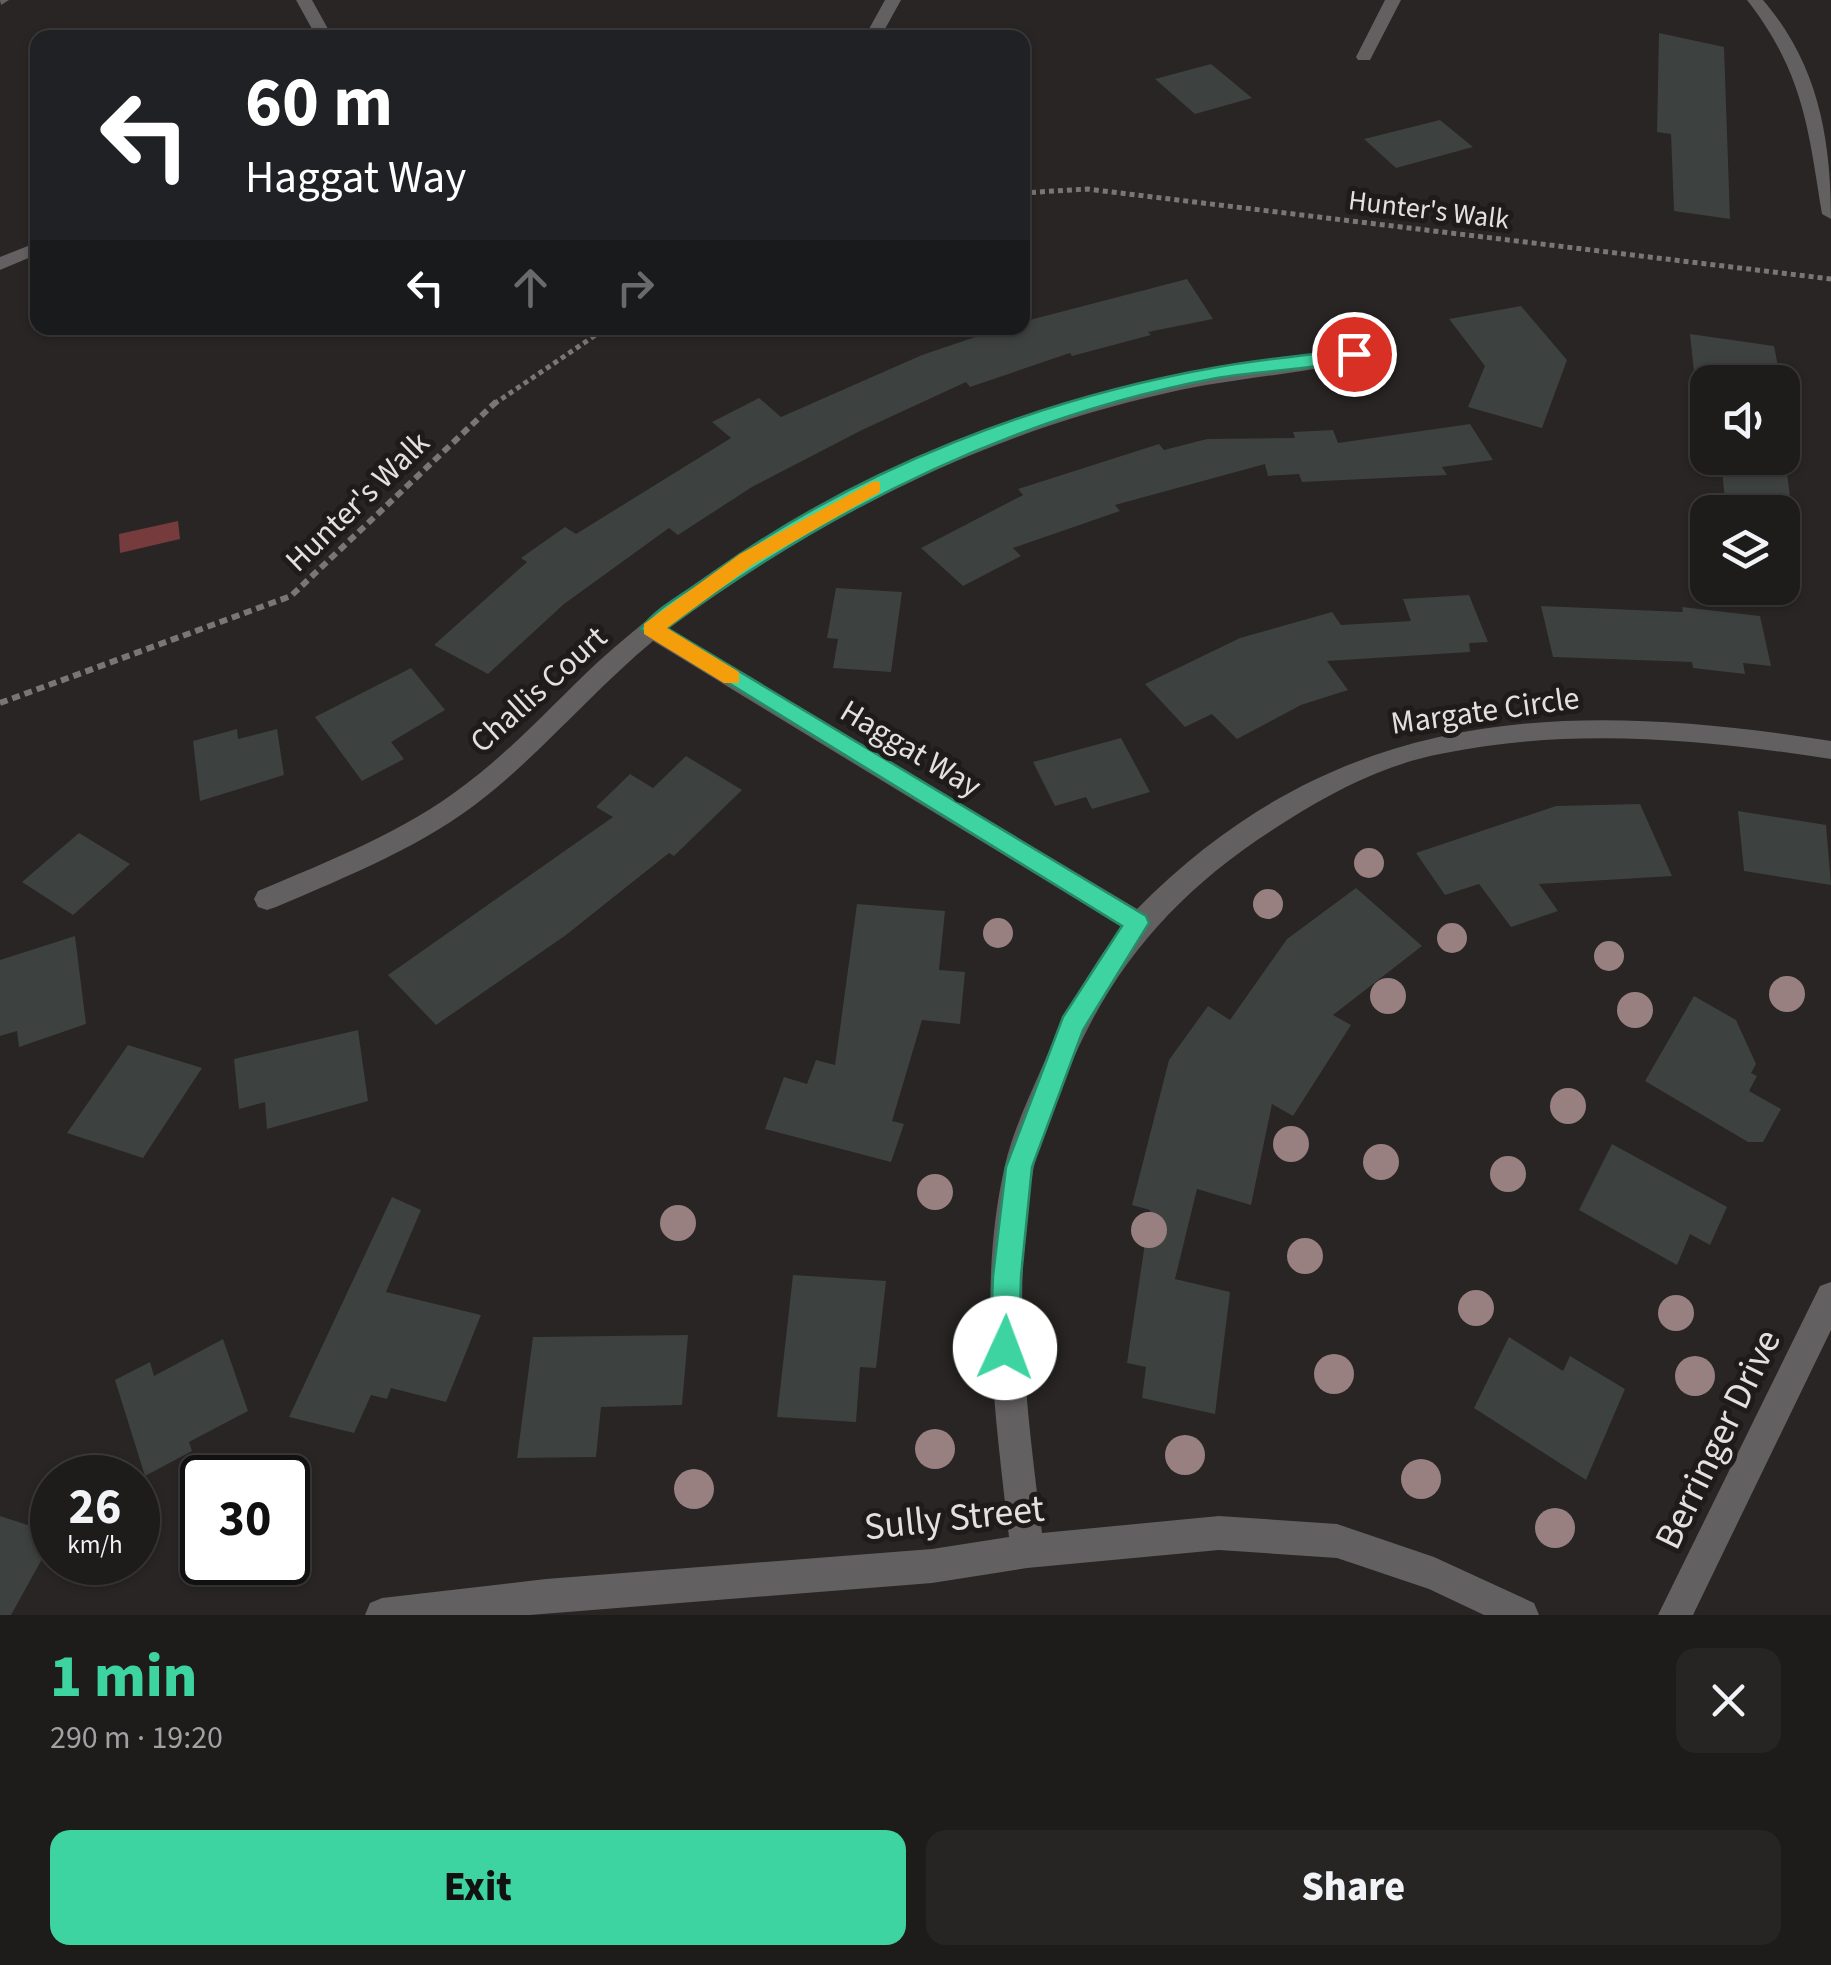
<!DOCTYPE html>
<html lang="en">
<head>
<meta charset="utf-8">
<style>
	:root { --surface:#1e1c1b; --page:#262524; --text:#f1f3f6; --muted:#a1a1a3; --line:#3c3a3a; --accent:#3ed4a2 }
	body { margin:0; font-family:"Source Sans 3",sans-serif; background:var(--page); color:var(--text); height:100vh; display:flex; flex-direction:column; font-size:38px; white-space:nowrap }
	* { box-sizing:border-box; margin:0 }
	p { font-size:32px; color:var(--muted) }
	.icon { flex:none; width:55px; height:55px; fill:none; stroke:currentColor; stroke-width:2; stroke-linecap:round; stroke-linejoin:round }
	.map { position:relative; height:1615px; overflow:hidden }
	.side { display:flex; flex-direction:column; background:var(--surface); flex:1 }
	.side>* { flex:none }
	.banner { position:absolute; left:30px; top:30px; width:1000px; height:305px; border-radius:20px; box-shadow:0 2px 8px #0004,0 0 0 2px var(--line); background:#202124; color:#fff; overflow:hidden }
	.fabs { position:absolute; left:1690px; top:365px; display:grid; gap:20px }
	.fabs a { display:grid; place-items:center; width:110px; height:110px; border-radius:20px; background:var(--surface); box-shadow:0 2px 8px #0004,0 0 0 2px var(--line); font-size:50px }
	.speed { position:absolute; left:30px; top:1455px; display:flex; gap:20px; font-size:50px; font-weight:700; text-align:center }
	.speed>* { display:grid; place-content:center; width:130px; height:130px; border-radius:50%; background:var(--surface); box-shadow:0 2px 8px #0004,0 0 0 2px var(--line); line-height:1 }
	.speed small { font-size:25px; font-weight:400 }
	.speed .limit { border:5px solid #111; border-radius:15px; background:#fff; color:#111 }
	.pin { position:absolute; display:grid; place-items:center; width:85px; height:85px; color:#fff; margin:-42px; border:5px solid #fff; border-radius:50%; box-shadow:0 2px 10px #0007 }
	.me { position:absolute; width:110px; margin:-55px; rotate:2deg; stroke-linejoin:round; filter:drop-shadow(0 0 8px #0008) }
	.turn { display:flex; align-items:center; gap:35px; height:210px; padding:0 50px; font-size:45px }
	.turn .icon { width:130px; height:130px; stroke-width:2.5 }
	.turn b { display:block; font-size:70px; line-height:85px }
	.lanes { display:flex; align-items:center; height:95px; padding:0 50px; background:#0003; justify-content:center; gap:50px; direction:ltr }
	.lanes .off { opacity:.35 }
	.round { display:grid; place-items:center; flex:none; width:105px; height:105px; border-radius:20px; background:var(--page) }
	.overview { display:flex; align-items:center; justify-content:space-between; height:170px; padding:0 50px }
	h1 { font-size:60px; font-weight:800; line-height:75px; color:var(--accent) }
	.cta { display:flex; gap:20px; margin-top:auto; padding:20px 50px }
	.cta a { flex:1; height:115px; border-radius:20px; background:var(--accent); color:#111; font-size:40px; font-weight:800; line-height:115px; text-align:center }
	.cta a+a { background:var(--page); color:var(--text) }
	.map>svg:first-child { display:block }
	.water { fill:#763c3d }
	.building { fill:#3d413f }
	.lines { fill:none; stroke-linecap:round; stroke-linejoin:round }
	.path-far1 { stroke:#797675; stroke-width:5; stroke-dasharray:5 4; stroke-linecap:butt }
	.path { stroke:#797675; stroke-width:6; stroke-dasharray:8 5; stroke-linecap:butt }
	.street { fill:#626060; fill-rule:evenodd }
	.tree { fill:#988080 }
	.route { fill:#3ed4a2; stroke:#288a69; stroke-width:2.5 }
	.slow { fill:#f59e0b }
	.labels { text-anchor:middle; stroke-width:10; stroke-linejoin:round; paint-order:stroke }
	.far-street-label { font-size:28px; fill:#e3e0e0; stroke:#1f1b1b }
	.street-label { font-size:32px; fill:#e3e0e0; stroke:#1f1b1b }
	.near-street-label { font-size:38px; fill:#e3e0e0; stroke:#1f1b1b }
</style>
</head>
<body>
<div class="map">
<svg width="1831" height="1615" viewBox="0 0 1831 1615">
	<rect width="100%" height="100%" fill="#282524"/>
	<polygon class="water" points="178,521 180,539 120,553 119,534"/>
	<g class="building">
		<polygon points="1659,33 1724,47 1730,219 1674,211 1671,134 1657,132"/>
		<polygon points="1211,64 1252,98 1195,114 1155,79"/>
		<polygon points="1440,120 1473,147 1396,168 1364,139"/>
		<polygon points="1187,279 1213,319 1148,332 1151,335 1072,356 1070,353 970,387 966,382 862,430 752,487 678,535 669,528 564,604 488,674 434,645 527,562 521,558 565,527 576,534 731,438 712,422 759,398 781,417 922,355 1002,328 1022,328 1022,322"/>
		<polygon points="1521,306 1567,360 1542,428 1468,407 1485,366 1449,319"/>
		<polygon points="1690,334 1774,346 1781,382 1695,382"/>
		<polygon points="1470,424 1493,460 1442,467 1447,475 1302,482 1299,474 1268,476 1265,464 1115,505 1120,511 1013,548 1021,556 963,586 921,548 1023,495 1018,489 1159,444 1164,450 1207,439 1295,438 1293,432 1333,430 1338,443"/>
		<polygon points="1721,458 1785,458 1792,512 1726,512"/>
		<polygon points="836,588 902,592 891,672 833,668 838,639 827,638"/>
		<polygon points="1469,595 1488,642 1469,643 1470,652 1327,661 1348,690 1301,705 1237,739 1212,714 1185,727 1145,684 1240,638 1332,612 1341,625 1411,621 1403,599"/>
		<polygon points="1541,606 1683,612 1682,607 1760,616 1771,666 1743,663 1745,674 1693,668 1692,662 1553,657"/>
		<polygon points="411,668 445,710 391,742 404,759 362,781 315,717"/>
		<polygon points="237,729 238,739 277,729 284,775 200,801 193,741"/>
		<polygon points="1121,738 1150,792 1092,809 1086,797 1055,806 1033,762"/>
		<polygon points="686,756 742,790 674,856 669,853 566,935 436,1025 388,975 613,817 596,807 630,774 653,788"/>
		<polygon points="1640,804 1672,876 1539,884 1558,911 1511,927 1479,884 1445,895 1416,853 1556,806"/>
		<polygon points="1738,811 1826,825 1831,885 1744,871"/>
		<polygon points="79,833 130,864 73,915 22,882"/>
		<polygon points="1356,888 1422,946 1333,1015 1351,1025 1293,1116 1272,1104 1251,1205 1197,1189 1175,1279 1230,1292 1215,1414 1142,1398 1146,1367 1127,1363 1150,1210 1132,1205 1169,1060 1208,1006 1230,1020 1287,939"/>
		<polygon points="857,904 945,911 939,970 965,972 960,1024 922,1020 892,1121 904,1124 891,1162 765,1129 784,1077 807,1084 816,1060 835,1065"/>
		<polygon points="75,936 86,1024 19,1047 17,1031 0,1036 0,960"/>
		<polygon points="1694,996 1736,1020 1756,1064 1751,1073 1757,1076 1749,1091 1781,1109 1763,1142 1748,1142 1645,1081"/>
		<polygon points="358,1030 368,1101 267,1129 265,1102 239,1109 234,1059"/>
		<polygon points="128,1045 202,1068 143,1158 67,1133"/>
		<polygon points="1612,1144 1727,1207 1710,1245 1690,1234 1677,1265 1579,1210"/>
		<polygon points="392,1197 421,1210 386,1292 481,1315 446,1402 391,1388 387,1399 371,1395 354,1433 289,1417"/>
		<polygon points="793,1275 886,1281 876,1368 860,1367 856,1422 777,1417"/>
		<polygon points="688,1335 682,1405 601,1407 596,1457 517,1458 533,1337"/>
		<polygon points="1509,1337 1563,1371 1570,1356 1625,1389 1586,1480 1474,1408"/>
		<polygon points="223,1339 248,1411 189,1442 192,1451 145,1476 115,1380 150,1362 154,1376"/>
		<polygon points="0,1516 52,1533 52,1541 11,1615 0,1615"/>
	</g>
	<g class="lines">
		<g class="path-far1">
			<polyline points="1022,193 1087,189 1831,279"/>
			<polyline points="494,404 606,328"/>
		</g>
		<polyline class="path" points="0,703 291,596 497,401"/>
		<g class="street">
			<polygon points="0,0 9,0 1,5"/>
			<polygon points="296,0 312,0 333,38 317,38"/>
			<polygon points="885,0 901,0 880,38 864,38"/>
			<polygon points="1385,0 1401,0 1370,60 1358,60 1356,57"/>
			<path d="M 1747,0 L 1763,0 C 1818,64 1831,138 1831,219 L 1822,214 C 1808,127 1803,72 1747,0 Z"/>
			<polygon points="38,242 38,254 0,270 0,257"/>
			<path d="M 1355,349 L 1362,351 L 1362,359 C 1299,375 1231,378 1167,393 C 983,434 819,517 668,629 L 1137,909 C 1338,705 1565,699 1831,741 L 1831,759 C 1701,739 1570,727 1440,754 C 1384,765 1336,790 1288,820 C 1173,891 1104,972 1057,1099 C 1048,1123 1038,1146 1033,1171 C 1011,1292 1027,1412 1042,1533 L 1219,1516 L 1337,1524 L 1434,1557 L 1534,1603 L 1539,1615 L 1484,1615 L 1429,1589 L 1337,1558 L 1219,1550 L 1027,1568 L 932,1583 L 530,1615 L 365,1615 L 370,1603 L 382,1598 L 546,1579 L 932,1549 L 1009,1537 C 995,1414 977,1287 1005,1165 C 1013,1131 1029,1097 1043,1065 C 1064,1016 1089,969 1122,927 L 653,641 C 594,690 545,749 485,797 C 424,846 348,876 276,907 L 267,910 L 258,907 L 254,899 L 258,891 C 329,861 404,832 466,784 C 514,748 555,702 599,661 C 638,626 680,593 724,564 C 915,438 1131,379 1355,349 Z"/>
			<polygon points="1831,1282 1831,1330 1693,1615 1658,1615 1820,1286"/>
		</g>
	</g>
	<g class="tree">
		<circle cx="1369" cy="863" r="15"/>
		<circle cx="1268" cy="904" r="15"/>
		<circle cx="998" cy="933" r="15"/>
		<circle cx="1452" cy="938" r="15"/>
		<circle cx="1609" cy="956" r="15"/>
		<circle cx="1787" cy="994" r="18"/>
		<circle cx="1388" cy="996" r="18"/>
		<circle cx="1635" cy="1010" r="18"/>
		<circle cx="1568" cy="1106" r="18"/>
		<circle cx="1291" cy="1144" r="18"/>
		<circle cx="1381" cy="1162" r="18"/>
		<circle cx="1508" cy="1174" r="18"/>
		<circle cx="935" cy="1192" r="18"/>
		<circle cx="678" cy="1223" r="18"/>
		<circle cx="1149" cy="1230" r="18"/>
		<circle cx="1305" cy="1256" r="18"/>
		<circle cx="1476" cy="1308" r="18"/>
		<circle cx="1676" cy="1313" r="18"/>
		<circle cx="1334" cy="1374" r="20"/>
		<circle cx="1695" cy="1376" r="20"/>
		<circle cx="935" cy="1449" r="20"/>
		<circle cx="1185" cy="1455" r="20"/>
		<circle cx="1421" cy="1479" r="20"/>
		<circle cx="694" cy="1489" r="20"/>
		<circle cx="1555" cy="1528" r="20"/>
	</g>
	<path class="route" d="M 1354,349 L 1361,351 L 1361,358 C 1314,370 1265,370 1217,378 C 1014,416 832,507 667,628 L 1146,916 L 1149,923 L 1083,1030 L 1032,1167 L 1021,1276 L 1019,1348 L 1015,1359 L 1005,1363 L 995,1359 L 990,1348 L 993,1276 L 1006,1167 L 1063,1017 L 1122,926 L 641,629 C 656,607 691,590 713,573 C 859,468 1041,398 1218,367 C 1263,359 1309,355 1354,349 Z"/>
	<polygon class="slow" points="874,481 880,482 880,492 754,564 667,628 739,672 739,683 724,683 644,634 644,624 740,554"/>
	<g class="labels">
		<g class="far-street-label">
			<text transform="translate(1429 209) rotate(7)" y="10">Hunter's Walk</text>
		</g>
		<g class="street-label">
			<text transform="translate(357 501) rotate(-44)" y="11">Hunter's Walk</text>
			<text transform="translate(538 689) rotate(-42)" y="11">Challis Court</text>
			<text transform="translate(1485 710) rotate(-8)" y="11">Margate Circle</text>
			<text transform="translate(911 748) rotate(31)" y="11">Haggat Way</text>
		</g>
		<g class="near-street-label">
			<text transform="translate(1717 1439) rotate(-64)" y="13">Berringer Drive</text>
			<text transform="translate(954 1517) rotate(-6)" y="13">Sully Street</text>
		</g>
	</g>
</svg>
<div class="fabs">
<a><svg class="icon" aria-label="sound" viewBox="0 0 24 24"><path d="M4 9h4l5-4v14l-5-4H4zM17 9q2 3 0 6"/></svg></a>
<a><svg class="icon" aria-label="layers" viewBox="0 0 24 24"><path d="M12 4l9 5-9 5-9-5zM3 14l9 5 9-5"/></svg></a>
</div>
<div class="speed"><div>26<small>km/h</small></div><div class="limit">30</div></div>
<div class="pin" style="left:1354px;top:354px;background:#d93025"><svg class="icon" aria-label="arrive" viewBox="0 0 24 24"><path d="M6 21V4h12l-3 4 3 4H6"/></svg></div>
<svg class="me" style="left:1005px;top:1348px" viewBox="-20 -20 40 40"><circle r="19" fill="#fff"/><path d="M0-13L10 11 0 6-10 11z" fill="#3ed4a2"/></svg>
<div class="banner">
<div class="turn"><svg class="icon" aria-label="left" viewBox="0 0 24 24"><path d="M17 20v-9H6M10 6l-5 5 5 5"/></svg><div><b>60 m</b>Haggat Way</div></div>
<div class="lanes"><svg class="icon" aria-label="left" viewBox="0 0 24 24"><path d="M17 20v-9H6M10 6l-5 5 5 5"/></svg><svg class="icon off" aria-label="ahead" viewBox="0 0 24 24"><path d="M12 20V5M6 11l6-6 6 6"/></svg><svg class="icon off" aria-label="right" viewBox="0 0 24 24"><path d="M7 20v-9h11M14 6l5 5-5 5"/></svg></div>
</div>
</div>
<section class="side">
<div class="overview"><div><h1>1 min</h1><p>290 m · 19:20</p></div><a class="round"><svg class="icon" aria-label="close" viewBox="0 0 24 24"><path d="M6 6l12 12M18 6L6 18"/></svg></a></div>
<div class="cta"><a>Exit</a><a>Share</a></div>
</section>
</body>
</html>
